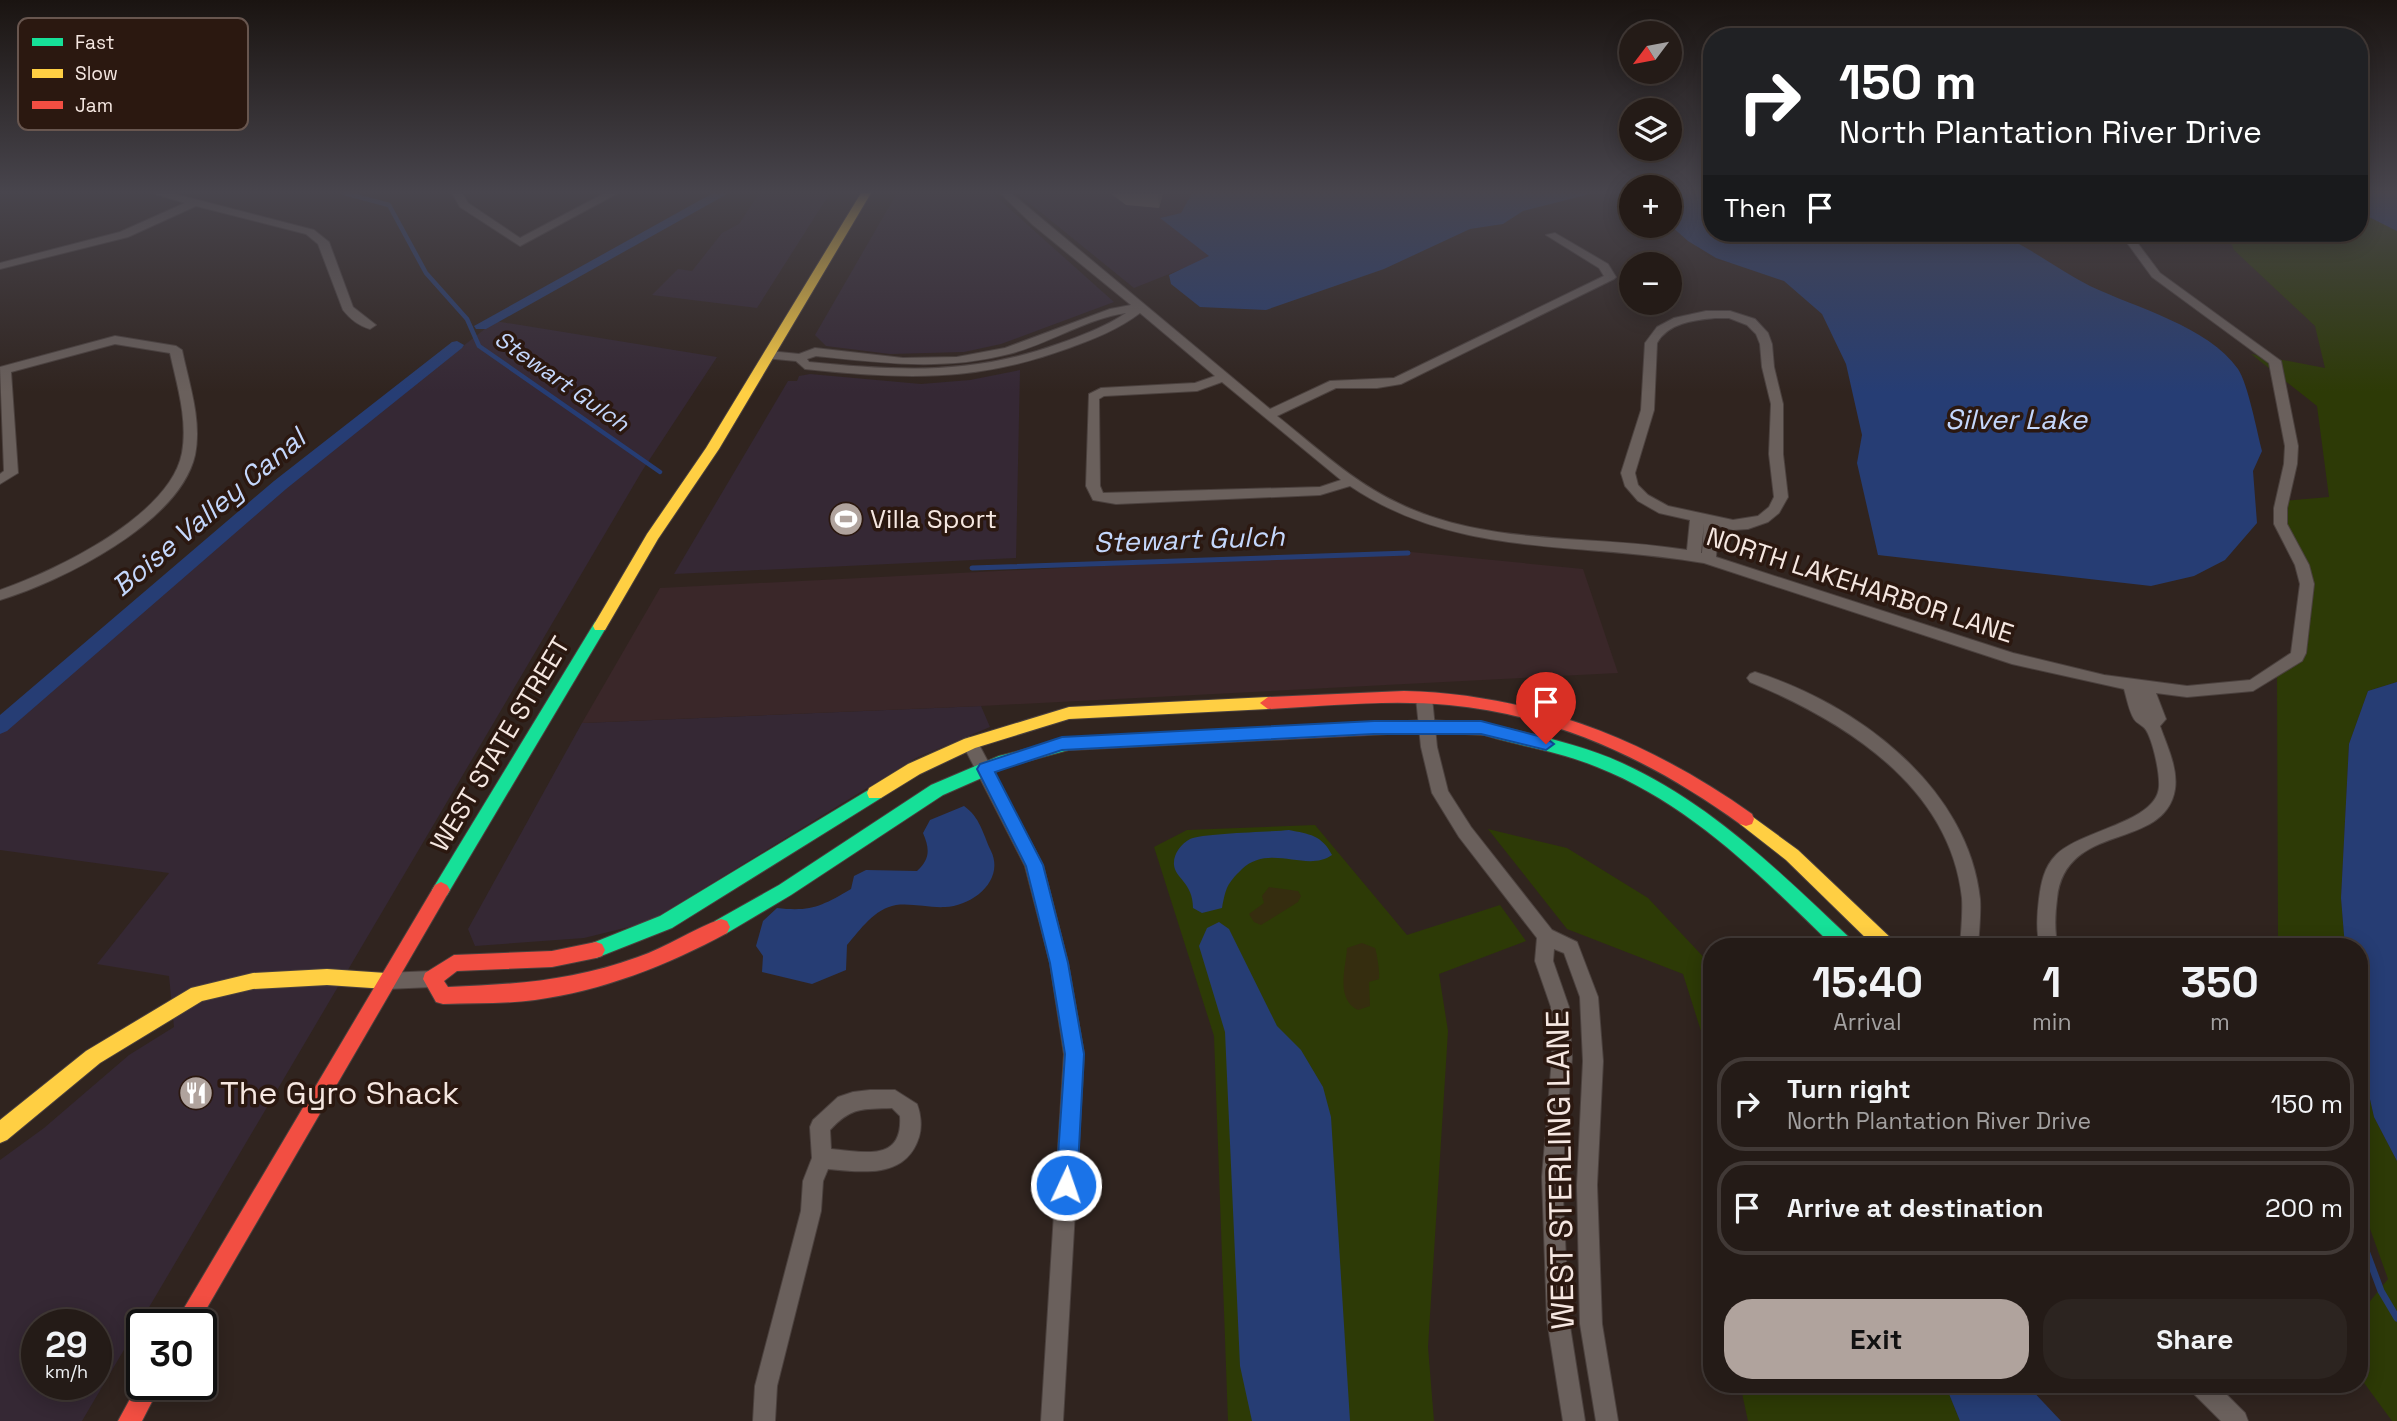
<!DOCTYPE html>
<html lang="en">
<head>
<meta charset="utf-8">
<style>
	:root { --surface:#241b17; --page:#2c2420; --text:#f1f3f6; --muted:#a3a1a1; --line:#413936; --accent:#b0a39d }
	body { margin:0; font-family:"Space Grotesk",sans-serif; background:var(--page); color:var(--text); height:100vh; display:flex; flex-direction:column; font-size:26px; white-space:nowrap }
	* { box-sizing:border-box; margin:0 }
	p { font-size:23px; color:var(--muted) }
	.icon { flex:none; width:38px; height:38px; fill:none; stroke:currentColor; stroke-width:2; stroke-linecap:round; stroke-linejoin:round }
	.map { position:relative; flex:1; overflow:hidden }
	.drawer { position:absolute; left:1703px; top:938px; width:665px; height:455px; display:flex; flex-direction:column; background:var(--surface); border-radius:28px; box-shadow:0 4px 18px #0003,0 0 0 2px var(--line) }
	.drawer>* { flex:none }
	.guide { position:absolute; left:1703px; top:28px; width:665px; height:214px; border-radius:28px; box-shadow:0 4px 18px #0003,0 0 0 2px var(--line); background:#202124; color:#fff; overflow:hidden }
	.needle { width:46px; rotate:238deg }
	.fabs { position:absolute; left:1619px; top:21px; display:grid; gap:14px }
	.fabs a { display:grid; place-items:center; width:63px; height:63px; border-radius:50%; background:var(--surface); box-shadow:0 4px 18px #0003,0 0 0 2px var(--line); font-size:35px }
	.speed { position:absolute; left:21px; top:1309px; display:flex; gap:14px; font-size:35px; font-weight:700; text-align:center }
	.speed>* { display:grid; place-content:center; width:91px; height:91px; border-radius:50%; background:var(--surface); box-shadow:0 4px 18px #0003,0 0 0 2px var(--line); line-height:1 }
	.speed small { font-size:18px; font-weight:400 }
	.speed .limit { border:4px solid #111; border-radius:10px; background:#fff; color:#111 }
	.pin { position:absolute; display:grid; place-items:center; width:60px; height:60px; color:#fff; margin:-72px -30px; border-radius:50% 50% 50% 0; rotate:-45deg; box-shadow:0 0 7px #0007 }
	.pin .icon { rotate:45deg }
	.me { position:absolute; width:77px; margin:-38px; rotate:3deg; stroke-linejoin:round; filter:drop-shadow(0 0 5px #0008) }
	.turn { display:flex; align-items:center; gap:24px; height:147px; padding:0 21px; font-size:32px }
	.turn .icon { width:91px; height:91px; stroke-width:2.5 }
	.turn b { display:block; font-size:49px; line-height:60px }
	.then { display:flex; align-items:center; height:66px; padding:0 21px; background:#0003; gap:14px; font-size:26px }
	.eta { display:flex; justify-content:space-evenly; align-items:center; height:119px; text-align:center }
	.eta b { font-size:42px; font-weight:700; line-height:49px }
	.action { display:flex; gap:14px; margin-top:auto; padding:14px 21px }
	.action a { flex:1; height:80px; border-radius:28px; background:var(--accent); color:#111; font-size:28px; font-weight:700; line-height:80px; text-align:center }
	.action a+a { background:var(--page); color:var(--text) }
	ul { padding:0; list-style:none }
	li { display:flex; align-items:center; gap:21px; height:94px; margin:0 14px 10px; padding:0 7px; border:4px solid var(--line); border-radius:28px }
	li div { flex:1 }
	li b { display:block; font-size:26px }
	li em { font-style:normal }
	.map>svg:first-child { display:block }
	.commercial { fill:#352834; fill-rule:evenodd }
	.industrial { fill:#3a2729 }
	.green { fill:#2d3a06 }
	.sand { fill:#352d0f }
	.water { fill:#263d74 }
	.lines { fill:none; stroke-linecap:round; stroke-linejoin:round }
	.stream-far2 { stroke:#263d74; stroke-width:4.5 }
	.stream-far1 { stroke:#263d74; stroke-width:5 }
	.stream { stroke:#263d74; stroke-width:7 }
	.canal { fill:#263d74; fill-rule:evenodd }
	.street-casing { stroke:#4b413e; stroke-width:2 }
	.fast-casing { stroke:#4b413e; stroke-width:2 }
	.slow-casing { stroke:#4b413e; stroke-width:2 }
	.jam-casing { stroke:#4b413e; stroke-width:2 }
	.street { fill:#6a605c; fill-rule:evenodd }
	.fast { fill:#16e098; fill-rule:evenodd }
	.slow { fill:#ffcf43; fill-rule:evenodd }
	.jam { fill:#f24e42; fill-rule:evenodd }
	.wall { fill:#786c61 }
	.shaded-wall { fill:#62584f }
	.route { fill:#1a73e8; stroke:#114b97; stroke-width:2 }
	.labels { text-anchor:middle; stroke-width:7; stroke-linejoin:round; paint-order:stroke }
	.far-water-label { font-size:23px; font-style:italic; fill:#c4d7fc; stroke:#2b1810 }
	.poi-label { font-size:26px; fill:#f5e7e1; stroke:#2b1810; text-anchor:start }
	.street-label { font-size:26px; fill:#f5e7e1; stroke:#2b1810 }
	.water-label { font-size:28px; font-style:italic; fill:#c4d7fc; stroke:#2b1810 }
	.near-poi-label { font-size:32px; fill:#f5e7e1; stroke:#2b1810; text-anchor:start }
	.near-street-label { font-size:32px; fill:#f5e7e1; stroke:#2b1810 }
	.key { fill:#2b1810; stroke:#68564f; stroke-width:2 }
	.key-label { font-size:19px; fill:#f5e7e1 }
</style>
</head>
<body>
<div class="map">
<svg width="2397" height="1421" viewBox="0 0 2397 1421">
	<rect width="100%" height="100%" fill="#30241f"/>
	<g class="commercial">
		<polygon points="759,193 830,193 757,308 652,295 678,269 692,271 722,233 739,224"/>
		<polygon points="897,193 992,193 1114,302 1001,344 964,352 890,354 826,346 815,335"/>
		<polygon points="1017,193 1192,193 1181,213 1161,218 1210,256 1197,263 1134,288"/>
		<path d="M 495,321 L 717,357 L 642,471 L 82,1421 L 0,1421 L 0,1160 L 44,1128 L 129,1055 L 174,1027 L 169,976 L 97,964 L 169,873 L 0,850 L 0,721 L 295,478 ZM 37,1325 L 96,1325 L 96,1384 L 37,1384 Z"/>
		<polygon points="1020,370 1016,558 674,574 788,381 797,381 799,376 810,374 921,384 970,380"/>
		<polygon points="981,706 990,727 916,758 649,922 584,938 475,946 468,929 582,723"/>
	</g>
	<polygon class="industrial" points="1401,551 1583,569 1618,673 981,706 582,723 660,588"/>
	<g class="green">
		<polygon points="2359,212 2397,231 2397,682 2368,691 2349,744 2341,898 2345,947 2278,947 2277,675 2300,653 2308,583 2286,538 2283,501 2329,497 2317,406 2251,354 2325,368 2315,326 2234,250 2227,233 2359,233"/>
		<polygon points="1315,825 1407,935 1500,905 1526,941 1439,974 1448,1031 1428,1347 1434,1421 1228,1421 1214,1036 1154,847 1187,830"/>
		<polygon points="1488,829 1567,848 1648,898 1711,965 1711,1259 1708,1245 1706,1047 1683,974 1567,929"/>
		<polygon points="2359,1050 2374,1117 2397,1161 2397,1421 2392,1421 2359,1376 2359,1315 2388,1279 2359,1198"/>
		<polygon points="1740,1384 1945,1384 1960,1421 1748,1421"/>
	</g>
	<g class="sand">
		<polygon points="1269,887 1298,891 1301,896 1298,902 1261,925 1254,922 1249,914 1264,903 1262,896"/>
		<path d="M 1362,943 L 1375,948 C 1377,953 1380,973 1379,979 L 1369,982 L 1370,1006 L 1358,1010 C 1335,999 1346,967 1347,948 Z"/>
	</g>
	<g class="water">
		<polygon points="1192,193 1594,193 1523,211 1503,224 1470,229 1384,269 1266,310 1200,307 1171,284 1169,275 1209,256 1160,218 1181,213"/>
		<path d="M 1670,193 L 1711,193 L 1712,233 L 1997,233 C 2030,247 2058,270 2090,286 C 2136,308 2208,326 2238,369 C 2248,384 2257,432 2262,451 L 2253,471 L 2257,523 L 2225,560 L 2194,576 L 2151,586 L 1878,555 L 1857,463 L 1862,435 L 1846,364 L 1822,314 L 1784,281 L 1716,258 L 1688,241 L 1670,225 Z"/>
		<polygon points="2359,193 2397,193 2397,231 2359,212"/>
		<polygon points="2397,682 2397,1161 2374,1117 2359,1050 2359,947 2345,947 2341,898 2349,744 2368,691"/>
		<path d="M 964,806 C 980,817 983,834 991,851 C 1005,880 973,906 945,907 C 930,908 912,903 896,905 C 874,909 861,929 847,945 L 846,970 L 812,984 L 762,972 L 763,956 L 756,946 L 763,921 L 777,908 C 811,912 822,906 851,889 L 854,876 L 866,870 L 917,871 C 930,859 930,849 923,833 L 930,820 Z"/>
		<path d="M 1289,830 C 1309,834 1322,835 1332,855 C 1307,873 1270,843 1242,869 C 1227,884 1226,887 1222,908 L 1202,913 L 1193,908 C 1193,883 1175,878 1174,865 C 1173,854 1181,844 1190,839 C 1202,833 1271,832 1289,830 Z"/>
		<polygon points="1219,922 1229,929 1277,1026 1301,1050 1323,1087 1331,1117 1350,1421 1252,1421 1240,1366 1225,1032 1199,946 1207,928"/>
		<polygon points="1945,1384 2026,1384 2061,1421 1960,1421"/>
	</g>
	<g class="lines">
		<polyline class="stream-far2" points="344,193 389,205 426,273 467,319 479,346 660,472"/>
		<polyline class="stream-far1" points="972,568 1408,553"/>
		<polyline class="stream" points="2359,1232 2381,1291 2397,1318"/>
		<g class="canal">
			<polygon points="713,193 729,193 486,329 476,329 474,326"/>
			<polygon points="457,341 464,345 462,348 286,489 7,731 0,734 0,715 274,481 452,342"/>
		</g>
		<g class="street-casing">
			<g id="street">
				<path d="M 152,193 L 171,193 L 314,230 L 329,242 L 353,307 L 376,325 L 370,329 C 359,326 350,319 343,310 L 318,244 L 306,234 L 196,206 L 128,237 L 0,269 L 0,263 L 120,232 L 185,203 Z"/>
				<polygon points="452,193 462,193 468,203 520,238 605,193 618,193 520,246 460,207"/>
				<path d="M 1000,193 L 1011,193 L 1270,409 L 1330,381 L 1394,378 L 1604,276 L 1599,268 L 1546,235 L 1555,233 L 1608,264 L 1616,277 L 1614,279 L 1401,384 L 1377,388 L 1336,388 L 1277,416 C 1316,447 1353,482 1398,503 C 1488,547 1592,534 1687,550 L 1690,520 L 1659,513 L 1638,501 L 1625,486 L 1621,473 L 1641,410 L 1645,343 L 1657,327 L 1674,318 L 1706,311 L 1730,311 L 1755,319 L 1768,333 L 1772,344 L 1774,367 L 1783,404 L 1783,454 L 1788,497 L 1779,513 L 1768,522 L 1748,529 L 1733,530 L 1718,526 L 1716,557 L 2013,653 L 2104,675 L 2187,686 L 2250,680 L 2291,653 L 2300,584 L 2295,565 L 2274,524 L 2274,508 L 2284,464 L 2285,446 L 2269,363 L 2152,277 L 2120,233 L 2130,233 L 2160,273 L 2281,361 L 2298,446 L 2297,464 L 2287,508 L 2287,524 L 2309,565 L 2314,584 L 2306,653 L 2302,661 L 2253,691 L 2187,697 L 2156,693 L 2166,719 L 2160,726 C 2167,746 2178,768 2175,789 C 2165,852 2065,820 2057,899 C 2055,915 2054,930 2058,947 L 2040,947 C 2036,931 2037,915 2039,899 C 2041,883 2044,867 2056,855 C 2080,830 2156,823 2159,787 C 2160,773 2153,741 2146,730 C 2143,725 2137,724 2134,719 C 2129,711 2127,699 2124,689 L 2012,664 L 1704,563 C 1581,541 1458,559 1350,486 L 1320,495 L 1116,504 L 1093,500 L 1086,486 L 1089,394 L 1101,388 L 1195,383 L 1215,376 L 1140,313 C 1119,329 1094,339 1069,348 C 974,383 903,379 805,369 L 796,361 L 765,358 L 765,352 L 769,351 L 799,354 L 815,348 L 903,358 L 957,357 L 1005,348 L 1110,309 L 1131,305 L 1033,225 ZM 1126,313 C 1105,327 1081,336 1058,344 C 972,375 898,371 809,362 L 807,359 L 816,356 C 882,363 944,371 1009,354 C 1049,344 1085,319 1126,313 ZM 1715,318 L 1729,318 L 1747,325 L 1756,334 L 1760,344 L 1762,367 L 1771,404 L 1769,454 L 1774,497 L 1769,507 L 1758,516 L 1733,520 L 1668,506 L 1648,495 L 1638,485 L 1635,473 L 1654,410 L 1657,343 C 1668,323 1694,320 1715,318 ZM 1222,382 L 1341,480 L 1320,487 L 1103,493 L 1100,486 L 1099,399 L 1104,396 L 1197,391 ZM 1704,523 L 1702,553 L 1701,553 Z"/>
				<path d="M 115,336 L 176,346 L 182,350 C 189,384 202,420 195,455 C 180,523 60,582 0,600 L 0,590 C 55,571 170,516 182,453 C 188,419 177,385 170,353 L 115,344 L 11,372 L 18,473 L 0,484 L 0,474 L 4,471 L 0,367 Z"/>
				<path d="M 1755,672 C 1855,703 1968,786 1980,899 C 1981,914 1979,931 1978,947 L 1960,947 C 1961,931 1963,914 1962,898 C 1950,786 1844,721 1750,682 L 1747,678 L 1750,674 Z"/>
				<polygon points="1424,692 1432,698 1437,747 1448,791 1471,827 1552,930 1577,942 1598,997 1603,1061 1597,1185 1602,1324 1618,1421 1596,1421 1580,1324 1577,1185 1583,1061 1580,997 1564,953 1554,949 1553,961 1569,1007 1572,1058 1562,1177 1569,1320 1585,1421 1563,1421 1547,1320 1542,1177 1552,1058 1551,1007 1535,961 1537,938 1459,837 1432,793 1421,747 1416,698"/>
				<polygon points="970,737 976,739 1043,865 1068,963 1084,1054 1063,1421 1041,1421 1064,1054 1050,963 1025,866 962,743 964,739"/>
				<polygon points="432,971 439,973 441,979 439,985 432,987 386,989 379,987 377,981 379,975 386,973"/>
				<path d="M 870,1090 L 895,1090 L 917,1104 C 921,1114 922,1127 919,1137 C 906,1179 863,1172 828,1169 L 823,1181 L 821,1211 L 777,1386 L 775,1421 L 753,1421 L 755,1386 L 801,1211 L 803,1181 L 812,1158 L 810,1127 L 813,1120 L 838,1097 L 853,1092 ZM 892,1108 L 900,1116 C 903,1162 865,1152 831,1149 L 830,1130 C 851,1107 862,1109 892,1108 Z"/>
				<polygon points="2189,1384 2216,1384 2245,1413 2248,1421 2221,1421 2192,1392"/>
			</g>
		</g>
		<g class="fast-casing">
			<g id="fast">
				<polygon points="600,621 607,626 447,895 441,898 435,895 432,890 435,885 595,622"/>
				<path d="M 1484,723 C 1530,734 1578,743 1622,763 C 1712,804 1782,874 1853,941 L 1856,947 L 1834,947 C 1763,878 1691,804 1597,767 C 1559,751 1518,746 1478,733 L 1476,729 L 1478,725 Z"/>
				<polygon points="1070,738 1076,740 1078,744 1076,748 1009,766 943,795 791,895 727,933 721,935 715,933 712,927 715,921 779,885 931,785 999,756"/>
				<polygon points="875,786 881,788 883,793 881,798 672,928 596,958 590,956 587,950 590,944 660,916"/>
			</g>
		</g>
		<g class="slow-casing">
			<g id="slow">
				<polygon points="861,193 871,193 719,449 658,539 605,630 595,630 593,626 647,534 706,448"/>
				<polygon points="1268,697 1276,703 1268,709 1069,719 975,748 920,774 881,798 869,798 867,793 869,788 908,764 964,739 1069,707"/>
				<polygon points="1746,812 1798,850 1894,941 1897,947 1875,947 1786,860 1740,824 1738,819 1740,814"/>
				<polygon points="327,969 386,973 393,975 395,981 393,987 386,989 327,985 253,989 202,1001 100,1063 7,1140 0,1143 0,1120 86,1051 191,988 253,973"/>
			</g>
		</g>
		<g class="jam-casing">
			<g id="jam">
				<path d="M 1404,691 C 1532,694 1648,740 1752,814 L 1754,819 L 1752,824 L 1746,826 L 1740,824 C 1653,761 1557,715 1449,705 C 1389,699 1328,706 1268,709 L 1260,703 L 1268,697 Z"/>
				<polygon points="1427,720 1484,723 1490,725 1492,729 1490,733 1484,735 1427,732 1070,750 1064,748 1062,744 1064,740 1070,738"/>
				<polygon points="441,882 447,885 450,890 447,895 197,1325 174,1325 435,885"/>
				<path d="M 721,919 L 727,921 L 730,927 L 727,933 C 668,965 602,991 535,1000 C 504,1004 474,1003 443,1004 L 436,1002 L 423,979 L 425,973 L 454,955 L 552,951 L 596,942 L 602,944 L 605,950 L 602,956 L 596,958 L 552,967 L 457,971 L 444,981 L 448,987 C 517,984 572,981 638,957 C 667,947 693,929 721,919 Z"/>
				<polygon points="142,1377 142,1384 161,1384 142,1421 118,1421"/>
			</g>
		</g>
		<use href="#street" class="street"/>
		<use href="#fast" class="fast"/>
		<use href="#slow" class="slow"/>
		<use href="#jam" class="jam"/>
	</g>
	<polygon class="wall" points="1110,193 1163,193 1159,208 1126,205"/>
	<polygon class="shaded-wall" points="1158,193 1163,193 1159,208"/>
	<linearGradient id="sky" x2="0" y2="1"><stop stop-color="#1a1411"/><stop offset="0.49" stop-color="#48454d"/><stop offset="1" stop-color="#48454d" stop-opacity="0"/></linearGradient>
	<rect width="2397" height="392" fill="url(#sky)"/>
	<polygon class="route" points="1374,721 1481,721 1546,738 1554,744 1546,750 1481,734 1374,734 1062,750 995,772 1043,865 1068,963 1084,1054 1077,1185 1074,1193 1066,1196 1059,1193 1056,1185 1065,1054 1050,963 1026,866 977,769 980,764 1062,737"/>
	<defs>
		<g id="stadium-disc" transform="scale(1.75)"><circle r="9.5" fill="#b0a39d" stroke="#2b1810"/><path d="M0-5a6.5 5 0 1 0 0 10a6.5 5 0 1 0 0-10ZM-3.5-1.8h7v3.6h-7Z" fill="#fff"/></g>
		<g id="restaurant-disc" transform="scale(1.75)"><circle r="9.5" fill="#b0a39d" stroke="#2b1810"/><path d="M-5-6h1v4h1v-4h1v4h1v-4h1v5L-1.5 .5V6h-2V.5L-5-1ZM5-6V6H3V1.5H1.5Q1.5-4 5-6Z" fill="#fff"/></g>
	</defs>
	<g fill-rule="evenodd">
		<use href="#stadium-disc" x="846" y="519"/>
		<use href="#restaurant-disc" x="196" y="1093"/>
	</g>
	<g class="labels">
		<g class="far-water-label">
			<text transform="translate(562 381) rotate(35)" y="8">Stewart Gulch</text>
		</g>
		<g class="poi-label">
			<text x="870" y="528">Villa Sport</text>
		</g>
		<g class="street-label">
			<text transform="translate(1860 585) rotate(18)" y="9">NORTH LAKEHARBOR LANE</text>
			<text transform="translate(500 744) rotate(-59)" y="9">WEST STATE STREET</text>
		</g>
		<g class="water-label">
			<text x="2016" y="429">Silver Lake</text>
			<text transform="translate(208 512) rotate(-40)" y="10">Boise Valley Canal</text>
			<text transform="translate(1189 539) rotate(-2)" y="10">Stewart Gulch</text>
		</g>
		<g class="near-poi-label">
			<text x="220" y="1104">The Gyro Shack</text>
		</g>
		<g class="near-street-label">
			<text transform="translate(1560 1170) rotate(-91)" y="11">WEST STERLING LANE</text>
		</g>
	</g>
	<rect x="18" y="18" width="230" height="112" rx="10" class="key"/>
	<rect x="32" y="38" width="31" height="8" fill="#16e098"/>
	<rect x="32" y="69" width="31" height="9" fill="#ffcf43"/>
	<rect x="32" y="101" width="31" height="8" fill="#f24e42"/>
	<g class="key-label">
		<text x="75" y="49">Fast</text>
		<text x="75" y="80">Slow</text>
		<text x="75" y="112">Jam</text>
	</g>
</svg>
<div class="fabs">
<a><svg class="needle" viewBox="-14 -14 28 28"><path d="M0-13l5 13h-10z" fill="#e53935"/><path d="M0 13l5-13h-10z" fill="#a3a1a1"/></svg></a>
<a><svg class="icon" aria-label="layers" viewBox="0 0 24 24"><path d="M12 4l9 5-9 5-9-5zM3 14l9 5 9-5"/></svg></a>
<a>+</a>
<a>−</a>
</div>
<div class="speed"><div>29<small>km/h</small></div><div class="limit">30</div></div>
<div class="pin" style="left:1546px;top:744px;background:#d93025"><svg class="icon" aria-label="arrive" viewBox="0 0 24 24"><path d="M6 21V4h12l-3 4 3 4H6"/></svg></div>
<svg class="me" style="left:1066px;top:1185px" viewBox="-20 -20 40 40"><circle r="17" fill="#1a73e8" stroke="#fff" stroke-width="3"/><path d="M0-11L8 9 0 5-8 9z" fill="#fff"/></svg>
<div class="guide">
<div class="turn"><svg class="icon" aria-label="right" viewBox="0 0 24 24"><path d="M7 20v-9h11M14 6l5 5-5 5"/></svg><div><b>150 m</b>North Plantation River Drive</div></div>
<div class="then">Then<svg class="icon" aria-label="arrive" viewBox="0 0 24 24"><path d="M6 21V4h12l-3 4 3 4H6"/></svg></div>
</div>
<section class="drawer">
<div class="eta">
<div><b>15:40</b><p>Arrival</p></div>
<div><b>1</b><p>min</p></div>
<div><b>350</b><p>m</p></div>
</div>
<ul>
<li><svg class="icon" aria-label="right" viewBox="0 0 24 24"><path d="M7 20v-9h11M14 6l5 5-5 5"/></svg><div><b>Turn right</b><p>North Plantation River Drive</p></div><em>150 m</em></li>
<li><svg class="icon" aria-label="arrive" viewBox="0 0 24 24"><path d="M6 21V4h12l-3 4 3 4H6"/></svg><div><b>Arrive at destination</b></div><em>200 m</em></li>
</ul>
<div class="action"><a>Exit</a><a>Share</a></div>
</section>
</div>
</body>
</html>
